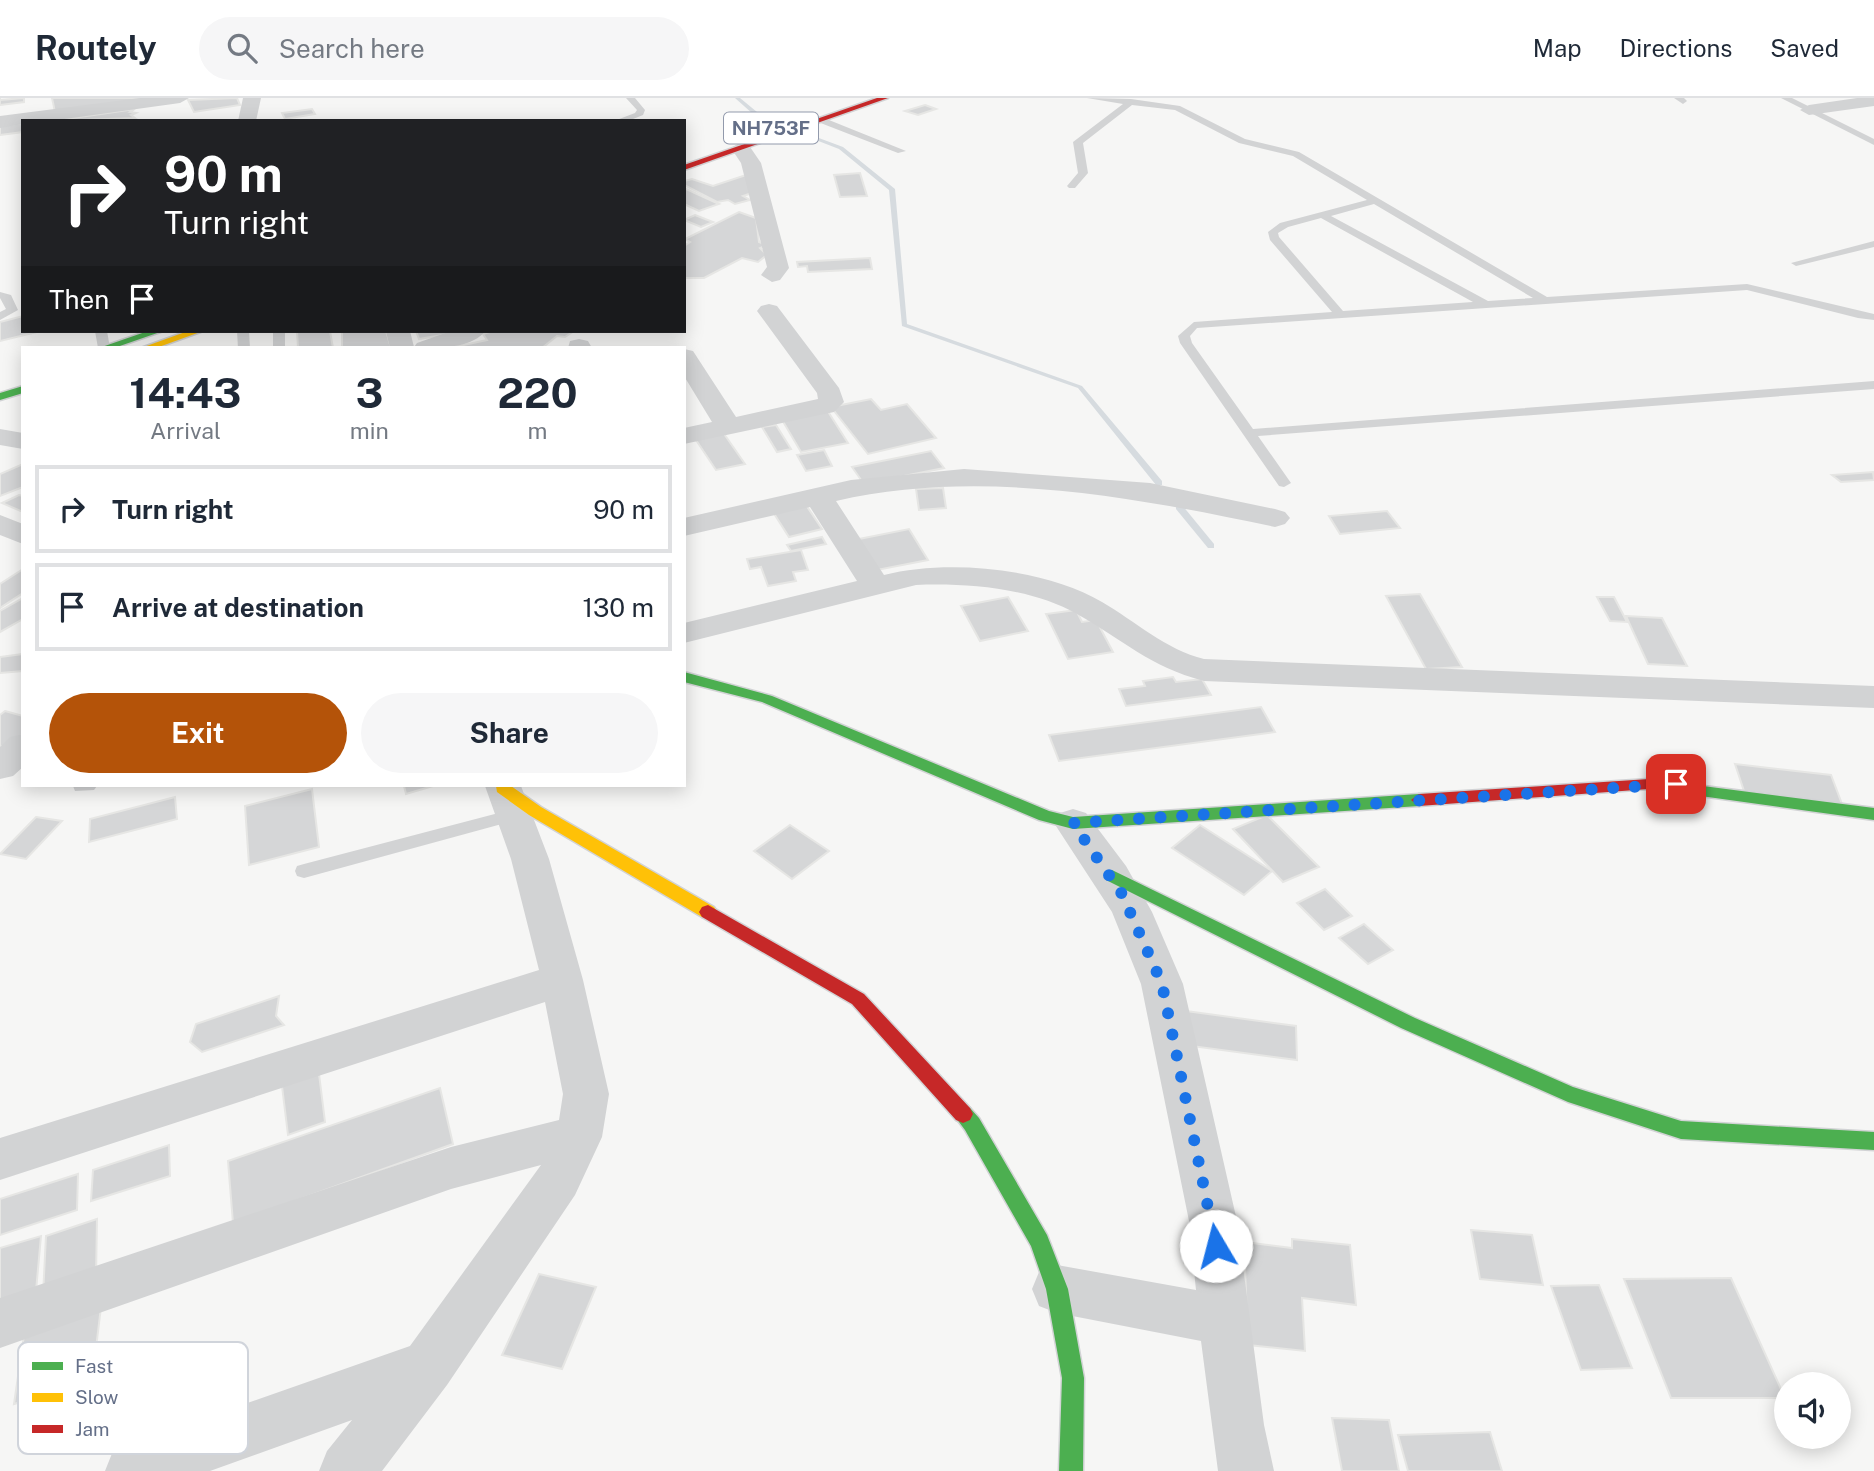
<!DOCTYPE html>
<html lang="en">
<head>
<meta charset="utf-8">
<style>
	:root { --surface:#fff; --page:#f6f6f7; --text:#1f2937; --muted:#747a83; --line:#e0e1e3; --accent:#b45309 }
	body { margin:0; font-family:"Public Sans",sans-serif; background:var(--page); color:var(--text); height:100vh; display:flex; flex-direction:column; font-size:26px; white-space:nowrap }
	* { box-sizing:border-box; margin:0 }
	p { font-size:23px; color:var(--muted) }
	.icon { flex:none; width:38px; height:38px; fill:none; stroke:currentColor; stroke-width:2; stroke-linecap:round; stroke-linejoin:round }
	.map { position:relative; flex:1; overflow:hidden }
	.sheet { position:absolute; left:21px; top:248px; width:665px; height:441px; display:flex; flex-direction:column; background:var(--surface); border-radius:0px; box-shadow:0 4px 18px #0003 }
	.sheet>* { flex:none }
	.banner { position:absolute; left:21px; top:21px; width:665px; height:214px; border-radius:0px; box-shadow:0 4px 18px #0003; background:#202124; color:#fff; overflow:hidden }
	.buttons { position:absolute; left:1774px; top:1274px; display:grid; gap:14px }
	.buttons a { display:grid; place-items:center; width:77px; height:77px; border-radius:50%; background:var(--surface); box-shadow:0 4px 18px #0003; font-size:35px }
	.pin { position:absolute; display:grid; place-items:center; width:60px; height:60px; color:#fff; margin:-30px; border-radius:14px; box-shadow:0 4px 10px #0006 }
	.me { position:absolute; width:77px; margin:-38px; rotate:352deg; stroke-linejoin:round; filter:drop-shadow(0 0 5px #0008) }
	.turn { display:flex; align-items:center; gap:24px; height:147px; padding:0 28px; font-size:32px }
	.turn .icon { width:91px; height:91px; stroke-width:2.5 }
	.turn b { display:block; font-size:49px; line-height:60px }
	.then { display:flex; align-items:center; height:66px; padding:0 28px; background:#0003; gap:14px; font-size:26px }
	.eta { display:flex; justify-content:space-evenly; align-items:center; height:119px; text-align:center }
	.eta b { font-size:42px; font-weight:700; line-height:49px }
	.primary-button { display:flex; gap:14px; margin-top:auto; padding:14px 28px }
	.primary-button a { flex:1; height:80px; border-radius:42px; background:var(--accent); color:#fff; font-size:28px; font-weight:700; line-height:80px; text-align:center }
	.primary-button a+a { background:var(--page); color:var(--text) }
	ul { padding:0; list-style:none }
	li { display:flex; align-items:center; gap:21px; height:88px; margin:0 14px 10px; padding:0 14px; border:4px solid var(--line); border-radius:0px }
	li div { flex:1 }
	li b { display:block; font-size:26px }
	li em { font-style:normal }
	header { display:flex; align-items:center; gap:42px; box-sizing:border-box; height:98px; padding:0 35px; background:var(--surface); border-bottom:2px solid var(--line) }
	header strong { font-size:33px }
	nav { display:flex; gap:38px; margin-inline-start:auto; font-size:24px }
	.search { width:490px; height:63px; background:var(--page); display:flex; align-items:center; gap:18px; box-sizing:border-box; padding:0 24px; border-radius:38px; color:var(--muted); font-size:26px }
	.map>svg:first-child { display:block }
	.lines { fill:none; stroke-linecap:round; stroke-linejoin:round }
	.stream { fill:#d6dbdf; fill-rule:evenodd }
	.building { fill:#d5d6d7; stroke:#e6e6e4; stroke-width:2 }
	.fast-casing { stroke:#d2d3d5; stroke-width:3 }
	.slow-casing { stroke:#d2d3d5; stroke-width:3 }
	.jam-casing { stroke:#d2d3d5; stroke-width:3 }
	.lane { fill:#d2d3d4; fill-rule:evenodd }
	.street { fill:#d2d3d4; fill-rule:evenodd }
	.fast { fill:#4caf50; fill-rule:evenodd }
	.slow { fill:#ffc107; fill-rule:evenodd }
	.jam { fill:#c62828; fill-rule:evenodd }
	.route { stroke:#1a73e8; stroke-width:12; stroke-dasharray:0 21.6 }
	.labels { text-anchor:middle; stroke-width:7; stroke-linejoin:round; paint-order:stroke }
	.shield { fill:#fff; stroke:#929aac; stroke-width:2 }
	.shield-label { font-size:19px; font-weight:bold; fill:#646f88 }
	.key { fill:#fff; stroke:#d0d4db; stroke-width:2 }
	.key-label { font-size:19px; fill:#646f88 }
</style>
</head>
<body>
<header>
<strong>Routely</strong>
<div class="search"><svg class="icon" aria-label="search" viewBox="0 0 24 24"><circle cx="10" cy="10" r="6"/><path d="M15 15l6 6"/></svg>Search here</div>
<nav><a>Map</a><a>Directions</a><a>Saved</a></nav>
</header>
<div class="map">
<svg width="1874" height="1373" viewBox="0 0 1874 1373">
	<rect width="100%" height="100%" fill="#f6f6f5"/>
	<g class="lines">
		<g class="stream">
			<polygon points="735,0 740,0 757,14 773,23 769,24 753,16"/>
			<polygon points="792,30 843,49 895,91 907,226 1082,288 1162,383 1162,387 1156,387 1078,290 902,228 889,92 839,51 790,32"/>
			<polygon points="1176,407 1182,407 1214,446 1214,450 1208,450 1176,411"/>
		</g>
	</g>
	<g class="building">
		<polygon points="0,0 0,2 24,0 24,4 0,7"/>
		<polygon points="52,0 139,0 140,2 55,14"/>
		<polygon points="237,0 240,7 194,14 188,2"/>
		<polygon points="925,7 936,11 918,17 905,13"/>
		<polygon points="135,11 130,14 136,15 131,17 135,20 53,23"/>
		<polygon points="312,11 315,16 285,21 282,15"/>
		<polygon points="23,25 23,34 0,37 0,28"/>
		<polygon points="860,75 867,98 840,99 834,77"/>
		<polygon points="746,77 752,95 743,98 750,102 735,106 728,102 717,104 684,87 684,83 692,81 713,88"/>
		<polygon points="684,90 719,106 699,113 684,106"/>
		<polygon points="739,114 756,120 759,144 767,147 760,150 767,157 758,164 742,160 704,180 684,180 684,148 690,144 685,141"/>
		<polygon points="695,117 713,124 701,129 684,122"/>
		<polygon points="870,160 872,171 808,174 807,168 798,169 797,164"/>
		<polygon points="23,218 23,233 41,233 0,243 0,224"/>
		<polygon points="297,233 330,233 333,250 298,250"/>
		<polygon points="342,233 386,233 391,250 342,250"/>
		<polygon points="416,233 453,233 454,235 419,241"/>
		<polygon points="493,233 574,233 565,239 557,238 542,250 449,250 487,242 483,236"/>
		<polygon points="871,301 881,312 907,306 936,340 868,356 831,309"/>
		<polygon points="827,312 848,345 801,354 781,320"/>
		<polygon points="776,327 791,351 777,354 762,329"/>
		<polygon points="722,333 745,366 716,372 694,339"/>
		<polygon points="824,352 832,368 806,373 797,357"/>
		<polygon points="931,353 944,370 864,386 852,369"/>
		<polygon points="23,366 23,389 0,398 0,376"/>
		<polygon points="1873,374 1874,382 1841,384 1832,377"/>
		<polygon points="943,390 946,410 919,412 916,391"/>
		<polygon points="19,397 23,398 23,414 2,405"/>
		<polygon points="806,407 822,431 789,439 773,414"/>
		<polygon points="1387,413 1400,430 1340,436 1329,418"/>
		<polygon points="909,431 928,462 877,472 859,441"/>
		<polygon points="822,439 826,446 791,453 787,447"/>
		<polygon points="801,452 808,472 793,474 796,483 768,488 761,469 750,471 747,461"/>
		<polygon points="23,471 23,495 0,510 0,486"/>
		<polygon points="1420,496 1462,569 1426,571 1386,498"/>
		<polygon points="1008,499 1028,533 980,543 961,508"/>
		<polygon points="1597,499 1614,499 1627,524 1610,523"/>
		<polygon points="23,500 23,521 0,534 0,513"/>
		<polygon points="1076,512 1082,524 1096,522 1113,554 1068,561 1046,516"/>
		<polygon points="1626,518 1662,520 1687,568 1648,566"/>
		<polygon points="23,556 23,573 0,575 0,559"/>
		<polygon points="1173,579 1176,584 1202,581 1211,597 1126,608 1119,591 1145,588 1143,583"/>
		<polygon points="1261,609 1275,634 1059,663 1049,637"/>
		<polygon points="5,613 23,618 23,636 6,649 0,648 0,617"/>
		<polygon points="1735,666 1831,677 1842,706 1744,693"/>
		<polygon points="404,688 433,688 406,696"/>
		<polygon points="312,691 319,749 249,767 245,708"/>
		<polygon points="175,699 177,721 89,744 90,721"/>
		<polygon points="1267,717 1319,769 1283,784 1233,731"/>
		<polygon points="36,719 62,723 26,761 0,756"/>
		<polygon points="790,727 829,753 792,781 754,753"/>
		<polygon points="1200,727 1272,773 1244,797 1172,750"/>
		<polygon points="1325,791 1352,818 1324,832 1297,805"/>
		<polygon points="1364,826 1393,852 1368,866 1339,840"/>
		<polygon points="279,898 276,918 284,927 202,954 190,944 196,926"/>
		<polygon points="1186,913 1296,928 1297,962 1184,947"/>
		<polygon points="318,968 325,1024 288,1037 281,980"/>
		<polygon points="440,990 453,1046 233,1125 228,1063"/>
		<polygon points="169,1047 170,1078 91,1103 93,1072"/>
		<polygon points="78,1076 77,1112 0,1137 0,1101"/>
		<polygon points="97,1121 96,1180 43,1197 46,1138"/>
		<polygon points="1471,1132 1532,1137 1543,1187 1480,1181"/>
		<polygon points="41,1138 36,1193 0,1205 0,1150"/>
		<polygon points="1292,1141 1350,1147 1356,1207 1302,1200 1305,1253 1248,1247 1244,1144 1292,1150"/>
		<polygon points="539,1176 596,1189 562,1271 502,1257"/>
		<polygon points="1731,1180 1785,1300 1671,1300 1624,1181"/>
		<polygon points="1599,1187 1632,1270 1581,1272 1551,1188"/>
		<polygon points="101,1209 92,1283 14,1306 25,1230"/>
		<polygon points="1332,1320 1389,1322 1399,1373 1342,1373"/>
		<polygon points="1490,1334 1502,1373 1408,1373 1398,1337"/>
	</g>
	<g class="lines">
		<g class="fast-casing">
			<g id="fast">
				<polygon points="148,233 163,233 114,250 99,250"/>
				<polygon points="23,288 23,295 0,302 0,295"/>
				<polygon points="684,574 772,598 1049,713 1073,719 1419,696 1427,702 1419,708 1073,731 1039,722 762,604 684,584"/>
				<polygon points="1649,681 1874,710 1874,722 1643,690 1641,686"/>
				<polygon points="1112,772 1415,920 1573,989 1681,1023 1874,1034 1874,1052 1681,1041 1568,1004 1401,930 1106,782 1104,778 1106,774"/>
				<polygon points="963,1007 970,1010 979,1020 1047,1137 1068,1191 1084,1280 1083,1373 1059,1373 1062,1280 1046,1191 1031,1148 965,1032 953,1016 956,1010"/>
			</g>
		</g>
		<g class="slow-casing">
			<g id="slow">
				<polygon points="188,233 203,233 156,250 141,250"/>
				<polygon points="496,688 511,688 541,709 714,809 717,814 714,819 702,819 529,717 497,694"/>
			</g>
		</g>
		<g class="jam-casing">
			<g id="jam">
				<polygon points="877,0 888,0 684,72 684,67"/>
				<polygon points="1649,681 1657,686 1649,691 1419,708 1411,702 1419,696"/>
				<polygon points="708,807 864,896 970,1010 973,1016 970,1022 963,1025 956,1022 852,906 702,819 699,814 702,809"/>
			</g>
		</g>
		<g class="lane">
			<polygon points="626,0 635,0 645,12 643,17 628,23 614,23 635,15 637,12"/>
			<path d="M 1087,0 L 1131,1 L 1180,8 L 1245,41 L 1299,54 L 1547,199 L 1747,186 L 1874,216 L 1874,222 L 1858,220 L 1747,192 L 1197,230 L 1190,238 L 1192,245 L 1253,331 L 1874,283 L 1874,291 L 1258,338 L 1291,385 L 1284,389 L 1279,388 L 1180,245 L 1178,238 L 1194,224 L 1332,214 L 1270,142 L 1268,134 L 1280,125 L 1367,102 L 1293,58 L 1239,45 L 1175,12 L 1132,7 L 1083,45 L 1088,75 L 1075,90 L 1069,90 L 1067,88 L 1078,75 L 1073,44 L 1123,6 ZM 1374,106 L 1533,200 L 1488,203 L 1331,118 ZM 1321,120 L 1473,204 L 1343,213 L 1279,139 L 1278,135 L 1288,129 Z"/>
			<polygon points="1674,0 1684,0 1687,3 1683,6"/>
			<polygon points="1781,0 1792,0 1874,41 1874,47"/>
			<polygon points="818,20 824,20 906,53 898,55 818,24"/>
			<polygon points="1874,143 1874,149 1796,168 1791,165"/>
			<polygon points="0,194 11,197 18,212 0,222 0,214 6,211 0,200"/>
			<polygon points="95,233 107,233 110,250 98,250"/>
			<polygon points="237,233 249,233 250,250 238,250"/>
			<rect x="273" y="233" width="12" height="17"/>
			<polygon points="73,688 97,688 94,692 75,693"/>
			<polygon points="514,711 523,717 520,721 304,780 297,778 295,773 297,768 304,766"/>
		</g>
		<g class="street">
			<polygon points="140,0 189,0 180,5 50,23 23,23 23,26 0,30 0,18"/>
			<polygon points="243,0 261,0 256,23 238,23"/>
			<polygon points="1857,0 1874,0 1874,8 1809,17 1800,12 1809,7"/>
			<polygon points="741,44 748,46 761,65 789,170 780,182 772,184 761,177 767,169 741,65 731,50"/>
			<polygon points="769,206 777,208 839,290 844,304 834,314 684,346 684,330 712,324 684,278 684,251 693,253 736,319 818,301 817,295 757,213 761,208"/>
			<path d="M 386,233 L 410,233 L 414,249 L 417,245 L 451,233 L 485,233 C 470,255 414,250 390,250 Z"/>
			<polygon points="579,241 588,243 592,250 568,250 570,243"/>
			<polygon points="0,331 23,335 23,351 0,347"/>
			<path d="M 964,371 L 1150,385 L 1275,411 L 1285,414 L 1290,420 L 1285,426 L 1275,429 C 1134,399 979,370 836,403 L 884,477 C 948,461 1044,470 1102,504 C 1135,523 1166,552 1204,561 L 1874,588 L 1874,610 L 1204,583 C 1148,568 1125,543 1077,516 C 1031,490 968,485 916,487 L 684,545 L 684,525 L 857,483 L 810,409 L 684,438 L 684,420 L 851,382 Z"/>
			<polygon points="0,417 23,426 23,446 0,437"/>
			<polygon points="23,636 23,669 13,678 0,681 0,649 10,639"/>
			<polygon points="485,688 521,688 549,761 583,882 609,996 602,1039 575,1097 447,1287 382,1373 319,1373 327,1353 352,1322 210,1373 105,1373 113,1353 133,1345 410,1248 541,1067 451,1091 0,1250 0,1200 451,1049 559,1022 563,996 545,904 0,1082 0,1040 539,872 511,761"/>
			<polygon points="1073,711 1086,715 1126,768 1152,814 1183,886 1237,1123 1264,1327 1274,1373 1218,1373 1201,1243 1057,1215 1039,1208 1032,1191 1039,1174 1057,1167 1196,1192 1189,1123 1141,886 1112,814 1054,725 1060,715"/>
		</g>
		<use href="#fast" class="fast"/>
		<use href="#slow" class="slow"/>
		<use href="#jam" class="jam"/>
	</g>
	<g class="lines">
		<polyline class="route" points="1216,1148 1162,886 1122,796 1073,725 1676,686"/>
	</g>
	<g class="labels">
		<rect class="shield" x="724" y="14.5" width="94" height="31" rx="5"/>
		<g class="shield-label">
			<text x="771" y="37">NH753F</text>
		</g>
	</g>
	<rect x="18" y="1244" width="230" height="112" rx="10" class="key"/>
	<rect x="32" y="1264" width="31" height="8" fill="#4caf50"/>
	<rect x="32" y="1295" width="31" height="9" fill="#ffc107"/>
	<rect x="32" y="1327" width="31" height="8" fill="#c62828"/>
	<g class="key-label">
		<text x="75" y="1275">Fast</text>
		<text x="75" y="1306">Slow</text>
		<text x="75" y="1338">Jam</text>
	</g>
</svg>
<div class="buttons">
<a><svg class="icon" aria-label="sound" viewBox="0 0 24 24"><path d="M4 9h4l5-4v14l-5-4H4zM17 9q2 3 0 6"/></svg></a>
</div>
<div class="pin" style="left:1676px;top:686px;background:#d93025"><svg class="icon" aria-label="arrive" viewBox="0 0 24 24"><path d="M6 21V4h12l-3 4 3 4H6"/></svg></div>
<svg class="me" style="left:1216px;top:1148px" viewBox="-20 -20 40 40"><circle r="19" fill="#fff"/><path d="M0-13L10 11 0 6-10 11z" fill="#1a73e8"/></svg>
<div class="banner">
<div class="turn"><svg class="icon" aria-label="right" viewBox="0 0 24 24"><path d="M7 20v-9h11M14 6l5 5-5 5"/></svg><div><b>90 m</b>Turn right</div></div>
<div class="then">Then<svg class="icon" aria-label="arrive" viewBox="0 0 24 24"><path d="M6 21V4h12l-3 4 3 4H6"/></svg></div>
</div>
<section class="sheet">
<div class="eta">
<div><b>14:43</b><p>Arrival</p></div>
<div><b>3</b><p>min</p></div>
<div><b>220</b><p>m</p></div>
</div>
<ul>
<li><svg class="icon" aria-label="right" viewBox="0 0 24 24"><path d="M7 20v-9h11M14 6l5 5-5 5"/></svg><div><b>Turn right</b></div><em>90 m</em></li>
<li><svg class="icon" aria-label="arrive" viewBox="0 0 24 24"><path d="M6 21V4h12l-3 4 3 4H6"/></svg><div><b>Arrive at destination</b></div><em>130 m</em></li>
</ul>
<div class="primary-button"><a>Exit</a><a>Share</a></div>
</section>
</div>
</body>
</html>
